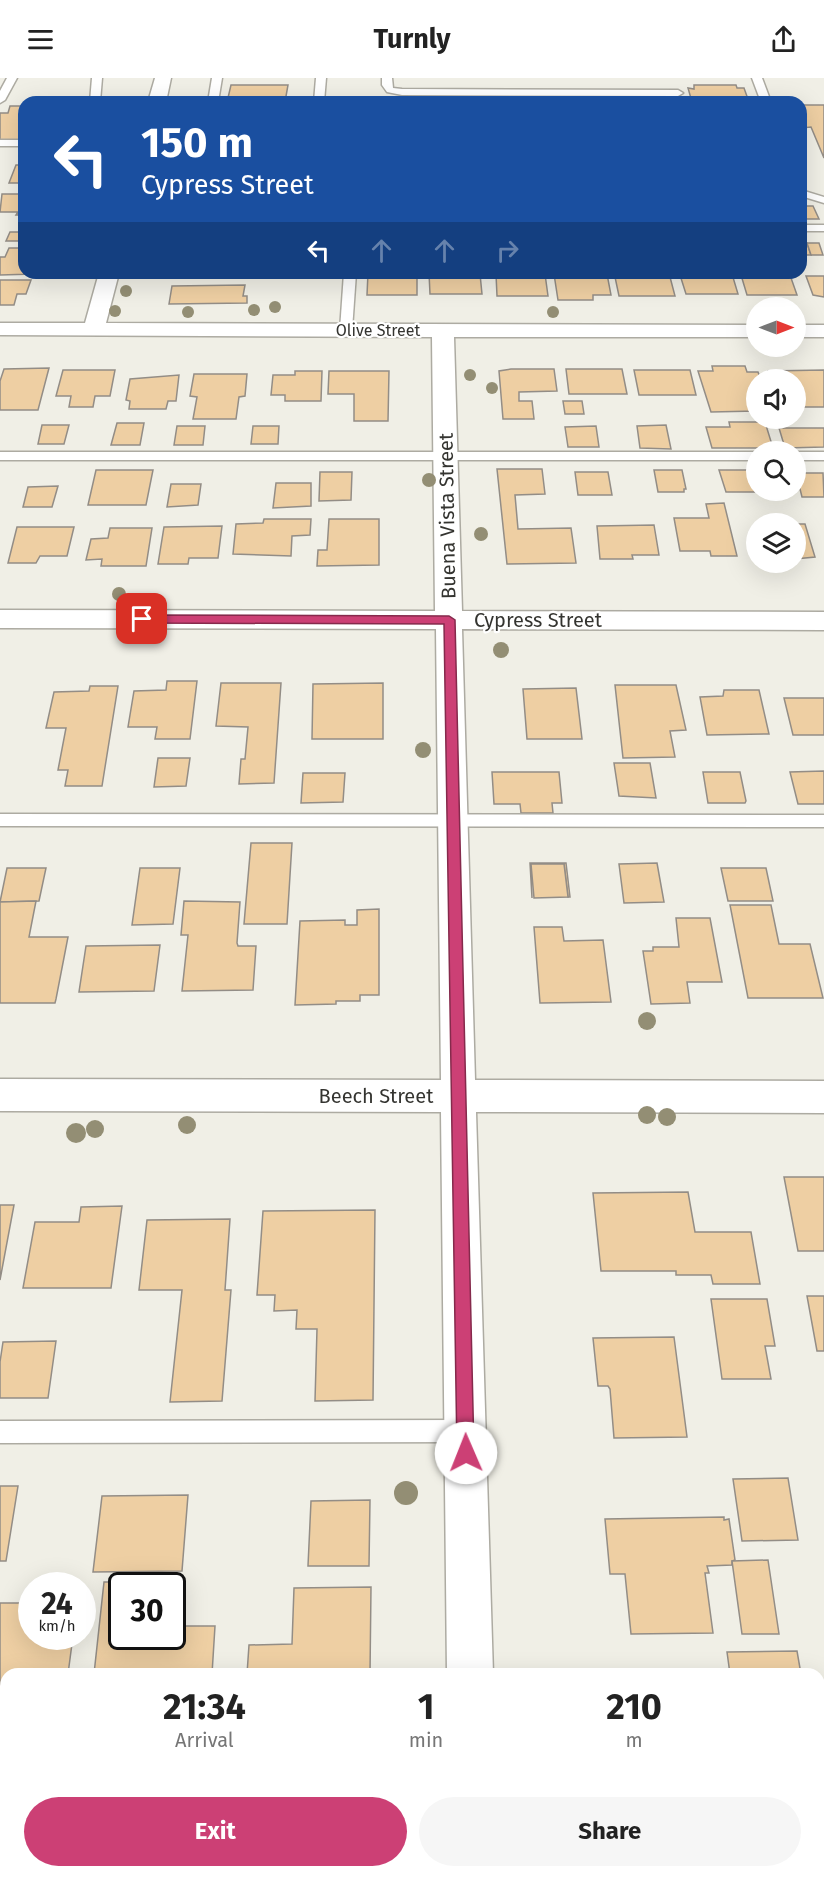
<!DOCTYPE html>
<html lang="en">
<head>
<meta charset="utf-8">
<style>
	:root { --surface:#fff; --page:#f6f6f6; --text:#222; --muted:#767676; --accent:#cc4075 }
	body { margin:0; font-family:"Fira Sans",sans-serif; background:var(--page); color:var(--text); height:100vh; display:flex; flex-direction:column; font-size:22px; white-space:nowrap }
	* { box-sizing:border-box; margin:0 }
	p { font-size:20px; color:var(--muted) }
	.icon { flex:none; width:33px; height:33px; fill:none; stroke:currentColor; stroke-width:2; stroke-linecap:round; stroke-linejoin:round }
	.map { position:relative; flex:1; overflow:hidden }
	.details { position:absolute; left:0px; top:1590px; width:825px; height:210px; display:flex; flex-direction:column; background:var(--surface); border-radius:18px 18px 0 0; box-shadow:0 6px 24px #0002 }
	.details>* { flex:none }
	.hud { position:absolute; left:18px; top:18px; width:789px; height:183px; border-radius:18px; box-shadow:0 6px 24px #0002; background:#1a4fa0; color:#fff; overflow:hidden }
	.needle { width:39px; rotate:90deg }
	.buttons { position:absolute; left:746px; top:219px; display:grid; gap:12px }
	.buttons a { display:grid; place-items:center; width:60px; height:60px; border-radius:50%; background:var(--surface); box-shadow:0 6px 24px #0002; font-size:30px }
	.speed { position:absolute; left:18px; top:1494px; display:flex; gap:12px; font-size:30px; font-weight:700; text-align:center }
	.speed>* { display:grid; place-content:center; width:78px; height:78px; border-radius:50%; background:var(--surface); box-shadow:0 6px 24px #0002; line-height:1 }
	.speed small { font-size:15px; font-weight:400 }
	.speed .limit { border:3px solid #111; border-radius:9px; background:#fff; color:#111 }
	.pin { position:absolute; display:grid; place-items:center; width:51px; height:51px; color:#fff; margin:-26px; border-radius:12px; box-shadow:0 3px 9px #0006 }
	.me { position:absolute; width:66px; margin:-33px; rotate:359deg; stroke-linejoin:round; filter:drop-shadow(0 0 4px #0008) }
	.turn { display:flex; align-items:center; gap:21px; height:126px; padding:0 24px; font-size:27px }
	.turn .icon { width:78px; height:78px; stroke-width:2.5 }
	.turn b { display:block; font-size:42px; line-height:51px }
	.lanes { display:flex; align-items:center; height:57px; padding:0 24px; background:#0003; justify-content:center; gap:30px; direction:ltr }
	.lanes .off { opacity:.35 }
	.eta { display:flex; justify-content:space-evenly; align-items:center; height:102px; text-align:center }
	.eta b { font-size:36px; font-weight:700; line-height:42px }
	.action { display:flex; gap:12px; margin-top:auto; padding:12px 24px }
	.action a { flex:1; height:69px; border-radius:36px; background:var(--accent); color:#fff; font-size:24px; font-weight:700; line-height:69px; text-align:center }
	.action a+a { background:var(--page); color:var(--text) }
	header { display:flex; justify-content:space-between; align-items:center; height:78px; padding:0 24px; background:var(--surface); font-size:27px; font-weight:700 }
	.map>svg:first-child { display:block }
	.building { fill:#eecfa3; stroke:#938d86; stroke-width:1.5 }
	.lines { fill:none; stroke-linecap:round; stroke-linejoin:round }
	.service-casing { stroke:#adaba2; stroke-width:3 }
	.minor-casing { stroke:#adaba2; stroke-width:3 }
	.service { fill:#fff; fill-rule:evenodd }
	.minor { fill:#fff; fill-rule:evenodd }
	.tree { fill:#938e74 }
	.route { fill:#cc4075; stroke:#852a4c; stroke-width:1.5 }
	.labels { text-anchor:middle; stroke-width:4.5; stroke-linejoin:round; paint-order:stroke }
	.far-street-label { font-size:16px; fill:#343430; stroke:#fff }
	.street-label { font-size:20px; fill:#343430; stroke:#fff }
</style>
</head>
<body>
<header><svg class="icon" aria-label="menu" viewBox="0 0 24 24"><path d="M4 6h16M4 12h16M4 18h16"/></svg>Turnly<svg class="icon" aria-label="share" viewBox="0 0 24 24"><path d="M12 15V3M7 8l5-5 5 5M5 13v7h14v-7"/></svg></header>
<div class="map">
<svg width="824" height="1800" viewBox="0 0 824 1800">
	<rect width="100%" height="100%" fill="#f0efe6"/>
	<g class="building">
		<polygon points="231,7 288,7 285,24 227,24"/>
		<polygon points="694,7 736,7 737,10 744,10 749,24 692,24 688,10 694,11"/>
		<polygon points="801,27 824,27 824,80 811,49 801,50"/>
		<polygon points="10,28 24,28 24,63 0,63 0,35 8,35"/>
		<polygon points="16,87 24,87 24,105 9,105"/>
		<polygon points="2,116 24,116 24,137 16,137 18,134 0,134"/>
		<polygon points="801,128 813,128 819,141 801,141"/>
		<polygon points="10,154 24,154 24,163 6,163"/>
		<polygon points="801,165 807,165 811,177 801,177"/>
		<polygon points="807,165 819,165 823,177 811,177"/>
		<polygon points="9,170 24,170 24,195 34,196 0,197 0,179 5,179"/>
		<polygon points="243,195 284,195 283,198 242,198"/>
		<polygon points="368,195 417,195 417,217 367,217"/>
		<polygon points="429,195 480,196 482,216 430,216"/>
		<polygon points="747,195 758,195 759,198 790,197 797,217 747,217 741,197 748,197"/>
		<polygon points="496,196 545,196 548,218 497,218"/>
		<polygon points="554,196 607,196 611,217 593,217 593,222 558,222"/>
		<polygon points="732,196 738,216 686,216 680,197"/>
		<polygon points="806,198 824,198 824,219 813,217"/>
		<polygon points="615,199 670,199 675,218 619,218"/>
		<polygon points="0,202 31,202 26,216 17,216 14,227 0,227"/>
		<polygon points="245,207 243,218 247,218 247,225 169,226 172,208"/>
		<polygon points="712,288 745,288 747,294 758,294 761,302 756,302 756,333 711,334 698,293 713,293"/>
		<polygon points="49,290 38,332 0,332 0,303 4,291"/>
		<polygon points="511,291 554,291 557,313 519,314 519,323 532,323 534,341 503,341 499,293"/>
		<polygon points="566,291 622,291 627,316 569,316"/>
		<polygon points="63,292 115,292 110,318 95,318 93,329 69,329 71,318 56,318"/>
		<polygon points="634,292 690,292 696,317 639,317"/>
		<polygon points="824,292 824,329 795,329 795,302 771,302 768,293"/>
		<polygon points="295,293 322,293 321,323 285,323 285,317 271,317 273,297 295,297"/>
		<polygon points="329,293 389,293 388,343 354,343 354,316 328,316"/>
		<polygon points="194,296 247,296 245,318 239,319 236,341 193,341 197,319 190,318"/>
		<polygon points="179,297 176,323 168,323 166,331 129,331 130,323 126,322 130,301"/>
		<polygon points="563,323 582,323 584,336 565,336"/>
		<polygon points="729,344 765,344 773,370 712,370 706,349 730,349"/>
		<polygon points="117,345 144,345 140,367 111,367"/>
		<polygon points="42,347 69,347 64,366 38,366"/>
		<polygon points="666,347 671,371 640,370 637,348"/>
		<polygon points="177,348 205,348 203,367 174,367"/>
		<polygon points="253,348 279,348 278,366 251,366"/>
		<polygon points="596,348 599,369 568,369 565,349"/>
		<polygon points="779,350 824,350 824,369 785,370"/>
		<polygon points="497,391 542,391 545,416 515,417 518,451 571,450 576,485 507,486"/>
		<polygon points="96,392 153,392 146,427 88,427"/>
		<polygon points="654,392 682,392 686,411 684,411 684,414 658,414"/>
		<polygon points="719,392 756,392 756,412 783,414 726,414"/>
		<polygon points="320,394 352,394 351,422 319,423"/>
		<polygon points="575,394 608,394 612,417 578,417"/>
		<polygon points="796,395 823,395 824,419 802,419"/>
		<polygon points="276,405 311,405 311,428 273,430"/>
		<polygon points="171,406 201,406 198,427 167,429"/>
		<polygon points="58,408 52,429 23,429 28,409"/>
		<polygon points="724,425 737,478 711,478 710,473 680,473 674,440 709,440 706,426"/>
		<polygon points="264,441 311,441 310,457 292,458 291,478 233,476 236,446 263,445"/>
		<polygon points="329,441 379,441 379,487 317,488 318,472 327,472"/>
		<polygon points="795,446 805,446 815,479 795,481"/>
		<polygon points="654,447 659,477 632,477 633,481 600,481 597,448"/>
		<polygon points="222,448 218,480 189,480 188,486 158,486 164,449"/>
		<polygon points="17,449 74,449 67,478 40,478 36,485 8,485"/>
		<polygon points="110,450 152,450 146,488 101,488 102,481 86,482 91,461 108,460"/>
		<polygon points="167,603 197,603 190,661 155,661 157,649 128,649 134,613 166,612"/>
		<polygon points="221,605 281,605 274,705 239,706 241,681 245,681 248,649 216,648"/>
		<polygon points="383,605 383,661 312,661 313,606"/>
		<polygon points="615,607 676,607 686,652 670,653 675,679 623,680"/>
		<polygon points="90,608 118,608 102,708 65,708 68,692 58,692 66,650 46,650 54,614 89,613"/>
		<polygon points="576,610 582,661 527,661 523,611"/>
		<polygon points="724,612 759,612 769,656 707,657 700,619 723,618"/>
		<polygon points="784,620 824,620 824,657 793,657"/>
		<polygon points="158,680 190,680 186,708 154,709"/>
		<polygon points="614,685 650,685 656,720 619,718"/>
		<polygon points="824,693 824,726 798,726 790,694"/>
		<polygon points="492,694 559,694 562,725 552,725 553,735 521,735 520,726 494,726"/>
		<polygon points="703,694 740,694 746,723 745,725 708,725"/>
		<polygon points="303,695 345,695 343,724 301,725"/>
		<polygon points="251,765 292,765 287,846 244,846"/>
		<polygon points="530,785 566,785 570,819 568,819 564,786 531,786 532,820"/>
		<polygon points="657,785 664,824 624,825 619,786"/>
		<polygon points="531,786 564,786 568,819 534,820"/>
		<polygon points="7,790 46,790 39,823 0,824"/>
		<polygon points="140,790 180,790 173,846 132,847"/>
		<polygon points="721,790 766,790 773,823 728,823"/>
		<polygon points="36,823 29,859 68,859 56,921 55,925 0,925 0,824"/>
		<polygon points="184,823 240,824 237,865 238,868 256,868 253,912 182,913 188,857 181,857"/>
		<polygon points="730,827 771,827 779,866 810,866 823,920 748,920"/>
		<polygon points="379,831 379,917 360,917 360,923 336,923 336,926 295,927 300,843 345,842 345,847 357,847 357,832"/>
		<polygon points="676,840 710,840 722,904 687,904 690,925 651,926 643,873 653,873 653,869 679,869"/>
		<polygon points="534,849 562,849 564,863 603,862 611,924 540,925"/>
		<polygon points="160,867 154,913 79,914 86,868"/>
		<polygon points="784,1099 824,1099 824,1173 798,1173"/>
		<polygon points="688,1114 695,1154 751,1154 760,1206 713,1206 711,1197 676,1197 676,1193 601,1193 593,1115"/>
		<polygon points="0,1127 14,1127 0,1202"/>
		<polygon points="122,1128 111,1210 23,1210 35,1144 79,1144 81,1129"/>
		<polygon points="375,1132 373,1322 315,1323 317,1251 296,1251 297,1232 274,1233 275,1217 257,1217 263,1133"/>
		<polygon points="230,1141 225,1212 231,1212 222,1323 170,1324 182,1212 139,1212 147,1142"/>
		<polygon points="807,1218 824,1218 824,1273 817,1273"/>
		<polygon points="711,1221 767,1221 775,1268 765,1268 771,1301 722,1301"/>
		<polygon points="674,1259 687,1359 614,1360 610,1311 608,1308 598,1308 593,1260"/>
		<polygon points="56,1263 48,1320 0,1320 0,1284 3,1264"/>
		<polygon points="788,1400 798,1462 742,1463 733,1401"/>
		<polygon points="0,1408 18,1408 6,1483 0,1483"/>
		<polygon points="188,1417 182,1493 93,1494 102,1418"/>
		<polygon points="370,1422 369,1488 308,1488 311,1423"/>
		<polygon points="724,1439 724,1442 729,1441 735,1482 732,1483 732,1487 707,1488 709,1495 705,1495 713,1555 631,1556 625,1496 610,1496 605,1441"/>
		<polygon points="768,1482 779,1556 742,1556 732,1483"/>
		<polygon points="104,1504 150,1504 150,1508 122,1508 122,1558 172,1558 172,1548 215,1548 212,1596 94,1596"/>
		<polygon points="371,1509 370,1596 247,1596 249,1567 292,1566 294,1510"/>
		<polygon points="0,1525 32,1525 32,1558 73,1558 68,1596 6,1596 6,1721 0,1721"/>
		<polygon points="797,1573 801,1596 730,1596 727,1574"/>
		<rect x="627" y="1794" width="112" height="6"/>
	</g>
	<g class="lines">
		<g class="service-casing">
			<g id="service">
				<polygon points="7,0 17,0 5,22 0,25 0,13"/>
				<polygon points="92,0 102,0 100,24 90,24"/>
				<polygon points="212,0 222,0 218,24 208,24"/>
				<polygon points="316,0 326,0 324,24 314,24"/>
				<polygon points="382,0 392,0 393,10 402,11 678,12 683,15 678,18 402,17 387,14 382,7"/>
				<polygon points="752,0 762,0 771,24 761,24"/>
				<rect x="0" y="62" width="24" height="6"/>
				<polygon points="801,112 824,119 824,125 801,118"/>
				<rect x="801" y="147" width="23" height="6"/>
				<polygon points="344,195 356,195 352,252 346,255 340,252"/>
				<rect x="0" y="374" width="756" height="8"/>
				<rect x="795" y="374" width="29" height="8"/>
				<polygon points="0,736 824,737 824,749 0,748"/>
				<polygon points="465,1342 473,1345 476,1353 473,1361 465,1364 0,1365 0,1343"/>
			</g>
		</g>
		<g class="minor-casing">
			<g id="minor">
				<polygon points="155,0 171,0 166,24 148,24"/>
				<polygon points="99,195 119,195 106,245 756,247 756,259 454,259 462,533 824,534 824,552 462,551 475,1002 824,1003 824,1035 476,1034 493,1596 447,1596 441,1034 0,1033 0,1001 441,1002 436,551 0,550 0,532 435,533 432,259 0,257 0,245 85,245"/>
				<rect x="795" y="247" width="29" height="12"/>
				<rect x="449" y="1794" width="50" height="6"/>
			</g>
		</g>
		<use href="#service" class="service"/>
		<use href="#minor" class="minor"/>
	</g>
	<g class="tree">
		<circle cx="126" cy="213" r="6"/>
		<circle cx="275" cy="229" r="6"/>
		<circle cx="254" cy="232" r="6"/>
		<circle cx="115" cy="233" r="6"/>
		<circle cx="188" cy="234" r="6"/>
		<circle cx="553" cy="234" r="6"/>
		<circle cx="470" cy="297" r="6"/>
		<circle cx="492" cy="310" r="6"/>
		<circle cx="429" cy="402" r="7"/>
		<circle cx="481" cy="456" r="7"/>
		<circle cx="119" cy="516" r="7"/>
		<circle cx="501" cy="572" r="8"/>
		<circle cx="423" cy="672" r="8"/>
		<circle cx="647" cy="943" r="9"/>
		<circle cx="647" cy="1037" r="9"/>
		<circle cx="667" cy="1039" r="9"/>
		<circle cx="187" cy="1047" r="9"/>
		<circle cx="95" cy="1051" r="9"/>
		<circle cx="76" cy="1055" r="10"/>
		<circle cx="406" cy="1415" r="12"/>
	</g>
	<polygon class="route" points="142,537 449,538 455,542 474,1375 472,1381 466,1383 460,1381 457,1375 444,546 142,545 136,541"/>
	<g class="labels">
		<g class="far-street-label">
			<text x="378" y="258">Olive Street</text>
		</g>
		<g class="street-label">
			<text transform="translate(447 438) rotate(-91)" y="7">Buena Vista Street</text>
			<text x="538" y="549">Cypress Street</text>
			<text x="376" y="1025">Beech Street</text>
		</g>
	</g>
</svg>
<div class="buttons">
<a><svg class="needle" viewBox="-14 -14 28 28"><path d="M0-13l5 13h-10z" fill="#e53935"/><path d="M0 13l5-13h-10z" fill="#767676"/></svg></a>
<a><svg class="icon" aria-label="sound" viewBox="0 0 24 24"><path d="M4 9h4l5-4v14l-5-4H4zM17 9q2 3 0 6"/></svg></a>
<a><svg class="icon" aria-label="search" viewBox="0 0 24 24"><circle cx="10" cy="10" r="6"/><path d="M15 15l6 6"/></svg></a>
<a><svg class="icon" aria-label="layers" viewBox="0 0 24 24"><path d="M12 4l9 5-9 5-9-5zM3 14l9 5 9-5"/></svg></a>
</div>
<div class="speed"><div>24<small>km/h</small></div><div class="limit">30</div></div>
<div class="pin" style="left:142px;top:541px;background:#d93025"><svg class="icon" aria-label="arrive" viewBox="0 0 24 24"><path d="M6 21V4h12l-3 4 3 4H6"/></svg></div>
<svg class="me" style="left:466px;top:1375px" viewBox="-20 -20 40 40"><circle r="19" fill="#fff"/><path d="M0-13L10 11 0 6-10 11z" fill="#cc4075"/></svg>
<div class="hud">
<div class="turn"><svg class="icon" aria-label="left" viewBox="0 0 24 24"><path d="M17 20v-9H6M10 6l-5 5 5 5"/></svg><div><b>150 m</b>Cypress Street</div></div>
<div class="lanes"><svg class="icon" aria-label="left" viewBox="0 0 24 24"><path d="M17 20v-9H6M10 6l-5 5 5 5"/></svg><svg class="icon off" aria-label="ahead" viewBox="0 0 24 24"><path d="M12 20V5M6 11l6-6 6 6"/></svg><svg class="icon off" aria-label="ahead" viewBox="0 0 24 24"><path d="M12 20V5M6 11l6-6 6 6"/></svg><svg class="icon off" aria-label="right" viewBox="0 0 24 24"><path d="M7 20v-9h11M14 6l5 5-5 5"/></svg></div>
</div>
<section class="details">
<div class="eta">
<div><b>21:34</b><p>Arrival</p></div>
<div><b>1</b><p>min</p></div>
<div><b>210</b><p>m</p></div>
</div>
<div class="action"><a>Exit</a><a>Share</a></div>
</section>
</div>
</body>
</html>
